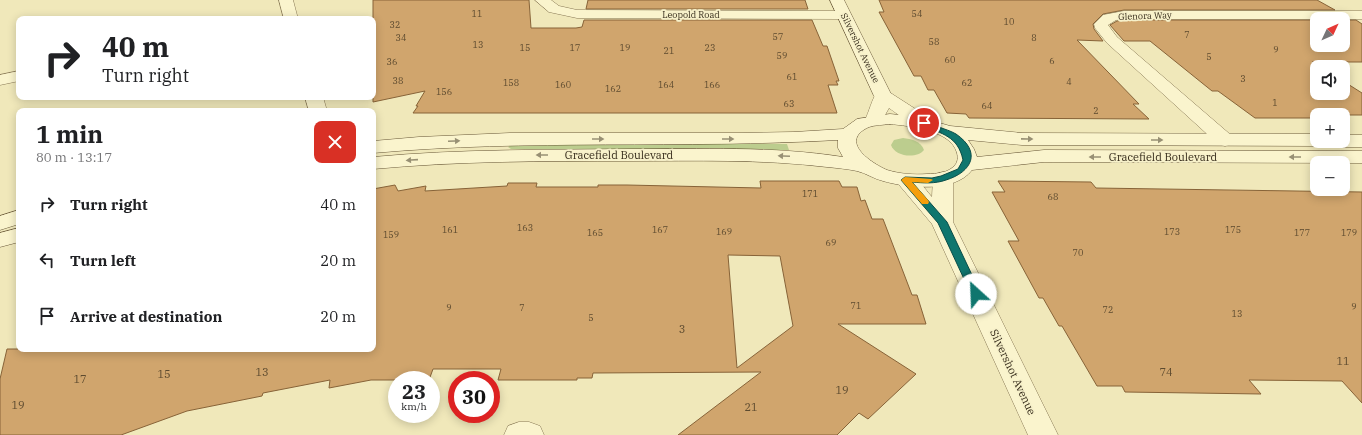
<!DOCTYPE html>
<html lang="en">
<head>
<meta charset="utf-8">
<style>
	:root { --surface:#fff; --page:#f6f6f6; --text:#202124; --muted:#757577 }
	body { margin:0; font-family:"IBM Plex Serif",serif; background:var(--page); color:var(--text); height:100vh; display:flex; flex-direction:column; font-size:15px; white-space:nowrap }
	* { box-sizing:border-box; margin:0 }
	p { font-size:13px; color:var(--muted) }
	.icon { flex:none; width:22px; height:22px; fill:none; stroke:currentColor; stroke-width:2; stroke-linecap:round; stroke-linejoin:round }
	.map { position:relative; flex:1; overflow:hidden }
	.details { position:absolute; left:16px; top:108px; width:360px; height:244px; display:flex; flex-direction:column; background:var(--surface); border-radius:8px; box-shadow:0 2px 10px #0003 }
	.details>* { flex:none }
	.top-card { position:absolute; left:16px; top:16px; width:360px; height:84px; border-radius:8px; box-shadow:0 2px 10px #0003; background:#fff; color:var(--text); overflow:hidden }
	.needle { width:26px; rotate:46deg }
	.controls { position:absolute; left:1310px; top:12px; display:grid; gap:8px }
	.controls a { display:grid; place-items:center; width:40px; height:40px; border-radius:8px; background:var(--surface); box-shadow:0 2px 10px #0003; font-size:20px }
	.speed { position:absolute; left:388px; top:371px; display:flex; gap:8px; font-size:20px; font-weight:700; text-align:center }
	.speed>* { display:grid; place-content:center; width:52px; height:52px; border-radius:50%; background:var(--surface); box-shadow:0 2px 10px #0003; line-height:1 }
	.speed small { font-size:10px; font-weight:400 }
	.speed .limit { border:6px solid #d22; background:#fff; color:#111 }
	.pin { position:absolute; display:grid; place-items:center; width:34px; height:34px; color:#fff; margin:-17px; border:2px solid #fff; border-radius:50%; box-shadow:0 1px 4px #0007 }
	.me { position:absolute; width:44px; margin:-22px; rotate:335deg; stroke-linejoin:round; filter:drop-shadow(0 0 3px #0008) }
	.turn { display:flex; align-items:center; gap:14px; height:84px; padding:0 20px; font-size:18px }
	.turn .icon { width:52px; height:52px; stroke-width:2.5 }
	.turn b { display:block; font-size:28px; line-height:34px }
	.round { display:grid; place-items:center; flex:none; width:42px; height:42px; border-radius:8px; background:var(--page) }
	.head { display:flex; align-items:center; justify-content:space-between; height:68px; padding:0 20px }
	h1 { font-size:24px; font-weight:800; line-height:30px }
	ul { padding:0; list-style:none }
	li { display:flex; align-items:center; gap:12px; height:56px; padding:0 20px }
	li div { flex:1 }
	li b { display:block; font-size:15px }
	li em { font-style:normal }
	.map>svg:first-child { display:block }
	.green { fill:#bccd8e }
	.building { fill:#d0a56d; stroke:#876338; fill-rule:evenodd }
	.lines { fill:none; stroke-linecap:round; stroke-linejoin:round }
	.street-casing { stroke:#877754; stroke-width:1 }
	.secondary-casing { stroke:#685737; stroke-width:1 }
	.street { fill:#faf4cd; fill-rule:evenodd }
	.secondary { fill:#faf4cd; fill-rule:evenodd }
	.oneway { fill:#989074 }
	.route { fill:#0f766e; stroke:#0a4d48 }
	.slow { fill:#f59e0b }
	.labels { text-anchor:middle; stroke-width:3.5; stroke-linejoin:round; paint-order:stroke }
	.number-label { font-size:9px; fill:#5c4a2f }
	.far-street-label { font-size:9px; fill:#352b1a; stroke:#f7f1ca }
	.street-label { font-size:11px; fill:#352b1a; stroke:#f7f1ca }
	.near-number-label { font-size:11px; fill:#5c4a2f }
</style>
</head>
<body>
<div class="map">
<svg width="1362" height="435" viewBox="0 0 1362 435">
	<rect width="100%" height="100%" fill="#f0e8ba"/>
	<g class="green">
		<path d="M 903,138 C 911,139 921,141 924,150 C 917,159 895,157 891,145 L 894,140 Z"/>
		<polygon points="647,143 787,144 789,150 511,149 508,147 513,144"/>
	</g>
	<g class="building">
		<polygon points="373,0 529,0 531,28 576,28 582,27 584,20 812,20 823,46 827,46 839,81 836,81 838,85 828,85 837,113 413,113 418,106 416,106 425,91 373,102"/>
		<polygon points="588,0 805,0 808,9 586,9"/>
		<polygon points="879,0 1317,0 1335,10 1124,10 1103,14 1093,24 1094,29 1103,41 1077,40 1139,104 1133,104 1149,119 969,118 966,114 947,113 934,90 928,90 921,76 914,76 879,12 884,12"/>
		<polygon points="1124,20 1317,20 1317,45 1343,45 1343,20 1356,20 1362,24 1362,62 1312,62 1321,67 1317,67 1317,93 1343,93 1343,81 1362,93 1362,115 1317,115 1317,118 1255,118 1218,91 1212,91 1150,41 1124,41 1110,25 1117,21"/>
		<path d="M 760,181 L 839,181 L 842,187 L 857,187 L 861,201 L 865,200 L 872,219 L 883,219 L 912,295 L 917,295 L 926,324 L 838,324 L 916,374 L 868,419 L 859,413 L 837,435 L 678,435 L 761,372 L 593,373 L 592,378 L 577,378 L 577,380 L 498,380 L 501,369 L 433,369 L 429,380 L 371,380 L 329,388 L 330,380 L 263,393 L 262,396 L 187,411 L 121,435 L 0,435 L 0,379 L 7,349 L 373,349 L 373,189 L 395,185 L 398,191 L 426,186 L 425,191 L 507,186 L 508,183 L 537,183 L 536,187 L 598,187 L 598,185 L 627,185 L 761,188 ZM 728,255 L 780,256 L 793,326 L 737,368 Z"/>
		<polygon points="998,181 1091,182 1096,188 1362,192 1362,403 1342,381 1249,380 1261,394 1125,392 1122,386 1097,386 1062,326 1059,326 1043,298 1039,298 1008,241 1019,241 992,192 1005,192"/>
	</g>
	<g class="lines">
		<g class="street-casing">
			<g id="street">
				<polygon points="279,0 293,0 298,19 284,19"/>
				<polygon points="535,0 551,0 559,6 577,10 844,11 849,12 851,15 849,18 844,19 577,18 549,12"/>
				<polygon points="1124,11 1362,11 1362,19 1124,19 1116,20 1108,25 1117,37 1232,136 1234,140 1232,144 1225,146 1218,144 1107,43 1095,28 1094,24 1103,15"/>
				<polygon points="19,71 19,81 0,85 0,75"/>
				<path d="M 883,91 L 889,92 L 931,119 L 934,123 L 931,127 C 916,131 901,116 889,108 L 880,124 L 874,125 L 868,124 L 865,120 C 869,112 872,99 877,92 Z"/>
				<polygon points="305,97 323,97 327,111 309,111"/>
				<path d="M 943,172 L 950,174 L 953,178 L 953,222 L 1058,435 L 1028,435 L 932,224 L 895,180 L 898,176 C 915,171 922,186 932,197 L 933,178 L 936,174 Z"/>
				<polygon points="519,422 529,422 540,426 544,435 504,435 508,426"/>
			</g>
		</g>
		<g class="secondary-casing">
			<g id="secondary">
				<polygon points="830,0 844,0 892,96 889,100 883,101 877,100 874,96"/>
				<path d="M 890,114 L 919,117 L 950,126 L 1022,133 L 1317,134 L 1317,141 L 1326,141 L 1324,144 L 1317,146 L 1022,145 L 968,140 L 974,149 L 977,157 L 1044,150 L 1362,151 L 1362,163 L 1044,162 L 972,170 C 955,193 907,188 883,181 C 874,179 866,173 857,171 C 848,169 837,168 827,167 C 761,159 695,161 629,161 C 544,161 458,161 373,169 L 373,157 C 458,149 544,150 629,149 C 701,149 773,146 843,157 L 838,148 L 838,140 C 683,149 528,139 373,153 L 373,141 L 419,137 L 510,133 L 740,133 L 794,132 L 843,129 L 857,119 ZM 890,124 C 910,126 951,130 957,153 C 958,157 958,162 955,165 C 949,173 936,174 927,174 C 914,175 900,174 887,170 C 871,163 838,141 869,127 C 875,125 883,125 890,124 Z"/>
				<polygon points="1343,135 1362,135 1362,147 1343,147 1336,145 1334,141 1343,141"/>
				<polygon points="19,210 19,224 0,230 0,216"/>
				<polygon points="19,228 19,242 0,247 0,233"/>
			</g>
		</g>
		<use href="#street" class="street"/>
		<use href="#secondary" class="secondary"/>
	</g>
	<defs><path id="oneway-solid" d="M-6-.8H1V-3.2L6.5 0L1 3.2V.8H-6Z"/></defs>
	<g class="oneway">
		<use href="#oneway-solid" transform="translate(598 139)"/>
		<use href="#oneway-solid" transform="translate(728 139)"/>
		<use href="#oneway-solid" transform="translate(1027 139) rotate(1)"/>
		<use href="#oneway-solid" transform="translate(1157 140)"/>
		<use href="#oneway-solid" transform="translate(454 141) rotate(-3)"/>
		<use href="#oneway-solid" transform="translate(542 155) rotate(180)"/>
		<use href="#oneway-solid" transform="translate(784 156) rotate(-177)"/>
		<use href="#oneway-solid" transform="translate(1095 157) rotate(-180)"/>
		<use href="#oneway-solid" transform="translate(1295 157) rotate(-180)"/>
		<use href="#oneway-solid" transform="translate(412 160) rotate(176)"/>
	</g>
	<path class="route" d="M 922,121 C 928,120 934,124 939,127 C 944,129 951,131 956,134 C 982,152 972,172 946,180 C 935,184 923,183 912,182 L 947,222 L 981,294 L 980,297 L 972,297 L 971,294 L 938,223 L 901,180 L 905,177 L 932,178 L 941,176 L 958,169 L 963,160 C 958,136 942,134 922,125 Z"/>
	<polygon class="slow" points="905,177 931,179 933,180 928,183 912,182 928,200 929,202 928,204 922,204 902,181 901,180"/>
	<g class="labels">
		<g class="number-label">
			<text x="477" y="17">11</text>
			<text x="917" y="17">54</text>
			<text x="1009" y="25">10</text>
			<text x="395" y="28">32</text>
			<text x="1187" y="38">7</text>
			<text x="778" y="40">57</text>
			<text x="401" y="41">34</text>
			<text x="1034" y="41">8</text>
			<text x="934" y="45">58</text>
			<text x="478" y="48">13</text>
			<text x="525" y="51">15</text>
			<text x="575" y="51">17</text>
			<text x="625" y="51">19</text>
			<text x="710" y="51">23</text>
			<text x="1276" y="53">9</text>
			<text x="669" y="54">21</text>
			<text x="782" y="59">59</text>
			<text x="1209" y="60">5</text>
			<text x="950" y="63">60</text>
			<text x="1052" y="64">6</text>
			<text x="392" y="65">36</text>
			<text x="792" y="80">61</text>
			<text x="1243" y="82">3</text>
			<text x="398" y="84">38</text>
			<text x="1069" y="85">4</text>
			<text x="511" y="86">158</text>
			<text x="967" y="86">62</text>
			<text x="563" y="88">160</text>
			<text x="666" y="88">164</text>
			<text x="712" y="88">166</text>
			<text x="613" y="92">162</text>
			<text x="444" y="95">156</text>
			<text x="1275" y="106">1</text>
			<text x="789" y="107">63</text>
			<text x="987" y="109">64</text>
			<text x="1096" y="114">2</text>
			<text x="810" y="197">171</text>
			<text x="1053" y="200">68</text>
			<text x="525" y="231">163</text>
			<text x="450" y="233">161</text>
			<text x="660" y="233">167</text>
			<text x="1233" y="233">175</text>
			<text x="724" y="235">169</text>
			<text x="1172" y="235">173</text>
			<text x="595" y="236">165</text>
			<text x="1302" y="236">177</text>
			<text x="1349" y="236">179</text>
			<text x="391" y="238">159</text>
			<text x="831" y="246">69</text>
			<text x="1078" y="256">70</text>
			<text x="856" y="309">71</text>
			<text x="1354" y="310">9</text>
			<text x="449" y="311">9</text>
			<text x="522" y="311">7</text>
			<text x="1108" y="313">72</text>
			<text x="1237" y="317">13</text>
			<text x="591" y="321">5</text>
		</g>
		<g class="far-street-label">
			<text x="691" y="18">Leopold Road</text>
			<text transform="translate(1145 16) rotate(-2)" y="3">Glenora Way</text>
			<text transform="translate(860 48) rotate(64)" y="3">Silvershot Avenue</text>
		</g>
		<g class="street-label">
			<text x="619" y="159">Gracefield Boulevard</text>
			<text x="1163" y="161">Gracefield Boulevard</text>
			<text transform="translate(1013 372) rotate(65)" y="4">Silvershot Avenue</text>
		</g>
		<g class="near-number-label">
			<text x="682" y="333">3</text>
			<text x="1343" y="365">11</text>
			<text x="262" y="376">13</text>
			<text x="1166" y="376">74</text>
			<text x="164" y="378">15</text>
			<text x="80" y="383">17</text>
			<text x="842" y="394">19</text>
			<text x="18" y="409">19</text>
			<text x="751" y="411">21</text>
		</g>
	</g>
</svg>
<div class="controls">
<a><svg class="needle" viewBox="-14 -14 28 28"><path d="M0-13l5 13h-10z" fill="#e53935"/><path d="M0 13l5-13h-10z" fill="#757577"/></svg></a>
<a><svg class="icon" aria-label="sound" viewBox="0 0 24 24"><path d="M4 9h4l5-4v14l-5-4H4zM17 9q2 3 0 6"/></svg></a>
<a>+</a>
<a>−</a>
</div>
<div class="speed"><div>23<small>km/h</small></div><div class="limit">30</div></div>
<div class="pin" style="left:924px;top:123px;background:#d93025"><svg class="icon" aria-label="arrive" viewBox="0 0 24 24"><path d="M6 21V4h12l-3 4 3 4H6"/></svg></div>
<svg class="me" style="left:976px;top:294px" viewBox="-20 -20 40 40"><circle r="19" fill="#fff"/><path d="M0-13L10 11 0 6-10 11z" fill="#0f766e"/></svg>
<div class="top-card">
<div class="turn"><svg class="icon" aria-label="right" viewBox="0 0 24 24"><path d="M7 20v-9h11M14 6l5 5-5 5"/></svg><div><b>40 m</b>Turn right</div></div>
</div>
<section class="details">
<div class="head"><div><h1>1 min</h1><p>80 m · 13:17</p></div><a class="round" style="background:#d93025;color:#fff"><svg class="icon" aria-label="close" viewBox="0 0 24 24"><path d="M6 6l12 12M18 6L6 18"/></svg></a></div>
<ul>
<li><svg class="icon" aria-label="right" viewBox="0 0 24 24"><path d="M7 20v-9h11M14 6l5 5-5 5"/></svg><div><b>Turn right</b></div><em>40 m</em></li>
<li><svg class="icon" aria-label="left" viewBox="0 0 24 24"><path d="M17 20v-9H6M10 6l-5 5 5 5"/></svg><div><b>Turn left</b></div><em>20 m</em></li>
<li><svg class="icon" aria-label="arrive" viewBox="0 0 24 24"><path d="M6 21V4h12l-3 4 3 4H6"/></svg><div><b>Arrive at destination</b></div><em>20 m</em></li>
</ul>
</section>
</div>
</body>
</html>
